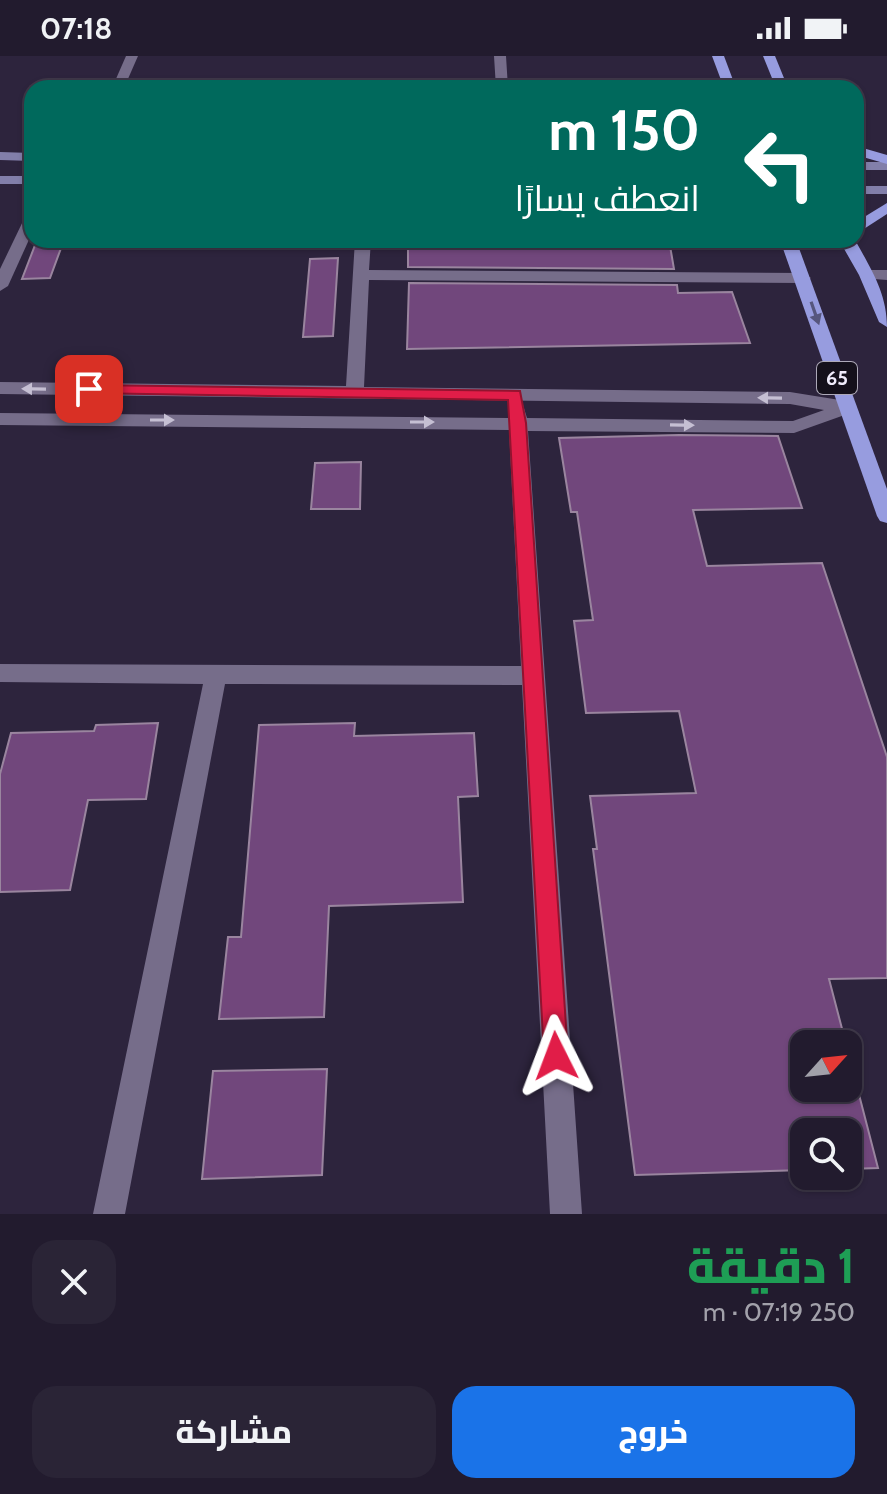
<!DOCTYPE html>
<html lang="ar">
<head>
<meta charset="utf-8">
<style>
	:root { --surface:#221b2e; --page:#2a2436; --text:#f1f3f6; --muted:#a2a1aa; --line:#3f394a; --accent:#1a73e8 }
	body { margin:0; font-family:Cabin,Cairo,sans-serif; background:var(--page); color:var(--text); direction:rtl; height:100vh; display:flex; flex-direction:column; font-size:30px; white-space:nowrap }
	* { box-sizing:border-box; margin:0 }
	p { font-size:26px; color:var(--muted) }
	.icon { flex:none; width:44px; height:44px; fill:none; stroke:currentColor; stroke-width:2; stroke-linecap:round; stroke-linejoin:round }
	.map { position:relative; height:1158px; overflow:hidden; direction:ltr }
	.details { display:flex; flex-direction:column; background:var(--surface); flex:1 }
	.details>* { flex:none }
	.hud { position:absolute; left:24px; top:24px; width:840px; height:168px; border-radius:24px; box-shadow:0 2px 6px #0004,0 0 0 2px var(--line); direction:rtl; background:#00695c; color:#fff; overflow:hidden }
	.needle { width:52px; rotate:63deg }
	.buttons { position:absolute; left:790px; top:974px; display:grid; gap:16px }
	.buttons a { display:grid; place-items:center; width:72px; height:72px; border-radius:16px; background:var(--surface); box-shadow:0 2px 6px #0004,0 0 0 2px var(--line); font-size:40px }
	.pin { position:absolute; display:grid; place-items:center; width:68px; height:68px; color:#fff; margin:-34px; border-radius:16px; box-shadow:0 4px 12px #0006 }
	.me { position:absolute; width:88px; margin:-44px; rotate:357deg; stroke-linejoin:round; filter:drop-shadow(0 0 6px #0008) }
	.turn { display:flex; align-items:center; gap:28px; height:168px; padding:0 32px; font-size:36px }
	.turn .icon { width:104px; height:104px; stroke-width:2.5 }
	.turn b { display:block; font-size:56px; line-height:68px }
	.round { display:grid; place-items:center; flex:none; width:84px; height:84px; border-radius:24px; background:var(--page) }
	.head { display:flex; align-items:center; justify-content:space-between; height:136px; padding:0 32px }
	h1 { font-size:48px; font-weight:800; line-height:60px; color:#1e9e55 }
	.primary-button { display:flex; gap:16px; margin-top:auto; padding:16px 32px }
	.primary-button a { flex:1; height:92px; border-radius:24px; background:var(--accent); color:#fff; font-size:32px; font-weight:800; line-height:92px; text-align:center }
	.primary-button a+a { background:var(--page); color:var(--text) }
	.status { display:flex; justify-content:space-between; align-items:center; height:56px; padding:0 40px; background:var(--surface); direction:ltr }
	.status svg { height:22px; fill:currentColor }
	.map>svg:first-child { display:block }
	.building { fill:#71477c; stroke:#9a859f; stroke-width:2 }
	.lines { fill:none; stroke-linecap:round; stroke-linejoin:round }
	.minor { fill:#766d8a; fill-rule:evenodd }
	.secondary { fill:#827faa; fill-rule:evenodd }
	.trunk { fill:#979cdf; fill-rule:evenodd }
	.oneway { fill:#56567d }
	.oneway2 { fill:#c5bfd3 }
	.route { fill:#e11d48; stroke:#92132f; stroke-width:2 }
	.labels { text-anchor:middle; stroke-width:7; stroke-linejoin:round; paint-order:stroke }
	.shield { fill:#14101b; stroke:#ada9b8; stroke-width:2 }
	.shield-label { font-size:20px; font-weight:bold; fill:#efebfb }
</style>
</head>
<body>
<div class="status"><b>07:18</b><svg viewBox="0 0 49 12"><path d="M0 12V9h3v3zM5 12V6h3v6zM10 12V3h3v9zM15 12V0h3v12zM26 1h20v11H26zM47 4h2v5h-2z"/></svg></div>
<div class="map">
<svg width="887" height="1158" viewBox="0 0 887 1158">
	<rect width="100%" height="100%" fill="#2d243d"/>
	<g class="building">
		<polygon points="37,184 64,184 50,222 22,223"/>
		<polygon points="408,184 669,184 674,213 408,211"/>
		<polygon points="338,202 333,280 303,281 310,203"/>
		<polygon points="409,227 677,229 678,237 732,236 750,287 407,293"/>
		<polygon points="679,379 778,380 802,452 693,454 707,510 822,507 887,701 887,922 829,923 846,988 804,988 804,1032 848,1032 848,996 878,1112 848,1113 848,1076 804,1076 804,1114 635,1119 593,793 597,793 590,740 696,737 679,655 586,657 574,565 593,564 577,456 571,456 559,382"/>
		<polygon points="361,406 360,453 311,453 315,407"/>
		<polygon points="158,667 146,743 88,744 70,834 0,836 0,718 11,677 94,675 96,669"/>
		<polygon points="355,667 354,680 474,677 478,740 458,741 463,846 329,850 324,961 219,963 228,881 241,881 259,669"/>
		<polygon points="327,1013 322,1119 202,1123 213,1015"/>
	</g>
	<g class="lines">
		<g class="minor">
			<polygon points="126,0 138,0 124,32 112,32"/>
			<polygon points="494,0 506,0 508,32 496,32"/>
			<polygon points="32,157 32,177 8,230 0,235 0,213 25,161"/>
			<polygon points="355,184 371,184 369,214 803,217 811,222 803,227 369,224 364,331 790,336 846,345 856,352 853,356 794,377 528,375 582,1158 550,1158 522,629 225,628 125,1158 93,1158 203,628 0,626 0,608 521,610 509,374 0,369 0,357 508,362 508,353 517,347 523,349 527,362 793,365 824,354 790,348 0,338 0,326 346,330"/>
			<polygon points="867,214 887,214 887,224 861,222 861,216"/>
		</g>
		<g class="secondary">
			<polygon points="0,96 32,97 32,105 0,104"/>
			<rect x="856" y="106" width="31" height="8"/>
			<rect x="0" y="120" width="32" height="8"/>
			<rect x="856" y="130" width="31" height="8"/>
		</g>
		<g class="trunk">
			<polygon points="712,0 724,0 736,32 724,32"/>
			<polygon points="763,0 775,0 788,32 776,32"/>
			<polygon points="856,90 887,99 887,108 856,99"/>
			<polygon points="887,147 887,158 856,178 856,166"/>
			<polygon points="780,184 796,184 887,433 887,467 880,465 877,460"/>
			<path d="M 839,184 L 855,184 C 871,213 887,237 887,271 L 879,266 L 859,219 Z"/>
		</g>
	</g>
	<defs><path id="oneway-solid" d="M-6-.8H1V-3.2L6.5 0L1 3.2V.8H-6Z" transform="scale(2)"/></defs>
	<use class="oneway" href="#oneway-solid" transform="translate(815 257) rotate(71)"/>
	<g class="oneway2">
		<use href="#oneway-solid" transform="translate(34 333) rotate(-179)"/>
		<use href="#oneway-solid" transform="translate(770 342) rotate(-179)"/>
		<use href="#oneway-solid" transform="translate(162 364)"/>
		<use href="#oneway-solid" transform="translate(422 366)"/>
		<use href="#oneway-solid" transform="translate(682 369) rotate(1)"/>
	</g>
	<polygon class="route" points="89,329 520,335 526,367 568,1000 565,1008 556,1012 548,1008 544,1000 508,344 84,337 84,330"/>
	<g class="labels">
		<rect class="shield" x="817" y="306" width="40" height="32" rx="6"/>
		<g class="shield-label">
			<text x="837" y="329">65</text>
		</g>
	</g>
</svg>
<div class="buttons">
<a><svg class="needle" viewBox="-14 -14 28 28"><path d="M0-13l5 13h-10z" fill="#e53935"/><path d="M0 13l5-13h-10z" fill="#a2a1aa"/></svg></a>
<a><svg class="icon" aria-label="search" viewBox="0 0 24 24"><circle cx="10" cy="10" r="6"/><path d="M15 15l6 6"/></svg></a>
</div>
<div class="pin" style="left:89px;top:333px;background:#d93025"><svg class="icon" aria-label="arrive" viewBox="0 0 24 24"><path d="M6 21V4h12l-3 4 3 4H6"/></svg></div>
<svg class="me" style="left:556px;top:1000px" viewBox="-20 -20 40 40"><path d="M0-17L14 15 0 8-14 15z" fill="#e11d48" stroke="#fff" stroke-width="4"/></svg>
<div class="hud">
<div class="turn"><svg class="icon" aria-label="left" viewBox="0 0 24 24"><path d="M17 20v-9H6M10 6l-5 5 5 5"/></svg><div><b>150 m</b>انعطف يسارًا</div></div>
</div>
</div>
<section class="details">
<div class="head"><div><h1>1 دقيقة</h1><p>250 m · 07:19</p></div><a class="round"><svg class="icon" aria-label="close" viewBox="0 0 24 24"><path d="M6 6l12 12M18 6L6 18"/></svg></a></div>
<div class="primary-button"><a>خروج</a><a>مشاركة</a></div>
</section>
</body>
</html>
